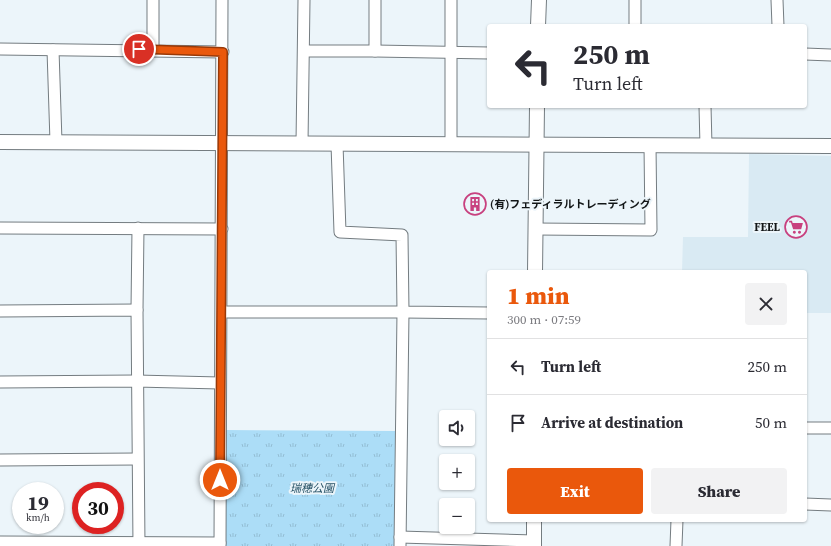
<!DOCTYPE html>
<html lang="en">
<head>
<meta charset="utf-8">
<style>
	:root { --surface:#fff; --page:#f2f2f3; --text:#2b2b33; --muted:#7c7c81; --line:#e1e1e2; --accent:#ea580c }
	body { margin:0; font-family:"Source Serif 4","Noto Sans JP",serif; background:var(--page); color:var(--text); height:100vh; display:flex; flex-direction:column; font-size:15px; white-space:nowrap }
	* { box-sizing:border-box; margin:0 }
	p { font-size:13px; color:var(--muted) }
	.icon { flex:none; width:22px; height:22px; fill:none; stroke:currentColor; stroke-width:2; stroke-linecap:round; stroke-linejoin:round }
	.map { position:relative; flex:1; overflow:hidden }
	.side { position:absolute; left:487px; top:270px; width:320px; height:252px; display:flex; flex-direction:column; background:var(--surface); border-radius:4px; box-shadow:0 1px 3px #0004 }
	.side>* { flex:none }
	.banner { position:absolute; left:487px; top:24px; width:320px; height:84px; border-radius:4px; box-shadow:0 1px 3px #0004; background:#fff; color:var(--text); overflow:hidden }
	.buttons { position:absolute; left:439px; top:410px; display:grid; gap:8px }
	.buttons a { display:grid; place-items:center; width:36px; height:36px; border-radius:4px; background:var(--surface); box-shadow:0 1px 3px #0004; font-size:20px }
	.speed { position:absolute; left:12px; top:482px; display:flex; gap:8px; font-size:20px; font-weight:700; text-align:center }
	.speed>* { display:grid; place-content:center; width:52px; height:52px; border-radius:50%; background:var(--surface); box-shadow:0 1px 3px #0004; line-height:1 }
	.speed small { font-size:10px; font-weight:400 }
	.speed .limit { border:6px solid #d22; background:#fff; color:#111 }
	.pin { position:absolute; display:grid; place-items:center; width:34px; height:34px; color:#fff; margin:-17px; border:2px solid #fff; border-radius:50%; box-shadow:0 1px 4px #0007 }
	.me { position:absolute; width:44px; margin:-22px; rotate:0deg; stroke-linejoin:round; filter:drop-shadow(0 0 3px #0008) }
	.turn { display:flex; align-items:center; gap:14px; height:84px; padding:0 20px; font-size:18px }
	.turn .icon { width:52px; height:52px; stroke-width:2.5 }
	.turn b { display:block; font-size:28px; line-height:34px }
	.round { display:grid; place-items:center; flex:none; width:42px; height:42px; border-radius:4px; background:var(--page) }
	.head { display:flex; align-items:center; justify-content:space-between; height:68px; padding:0 20px }
	h1 { font-size:24px; font-weight:800; line-height:30px; color:var(--accent) }
	.button { display:flex; gap:8px; margin-top:auto; padding:8px 20px }
	.button a { flex:1; height:46px; border-radius:4px; background:var(--accent); color:#fff; font-size:16px; font-weight:800; line-height:46px; text-align:center }
	.button a+a { background:var(--page); color:var(--text) }
	ul { padding:0; list-style:none }
	li { display:flex; align-items:center; gap:12px; height:56px; padding:0 20px; border-top:1px solid var(--line) }
	li div { flex:1 }
	li b { display:block; font-size:15px }
	li em { font-style:normal }
	.map>svg:first-child { display:block }
	.built { fill:#d9eaf3 }
	.grass { fill:url(#grass-tufts) }
	.lines { fill:none; stroke-linecap:round; stroke-linejoin:round }
	.minor-casing { stroke:#747c80; stroke-width:13 }
	.tertiary-casing { stroke:#747c80; stroke-width:16 }
	.minor { stroke:#fff; stroke-width:11 }
	.tertiary { stroke:#fff; stroke-width:14 }
	.route-casing { stroke:#983908; stroke-width:10 }
	.route { stroke:#ea580c; stroke-width:7 }
	.labels { text-anchor:middle; stroke-width:4; stroke-linejoin:round; paint-order:stroke }
	.poi-label { font-size:11px; font-weight:bold; fill:#121617; stroke:#ecf5fa; text-anchor:start }
	.park-label { font-size:11px; font-style:italic; fill:#285367; stroke:#ecf5fa }
</style>
</head>
<body>
<div class="map">
<svg width="831" height="546" viewBox="0 0 831 546">
	<defs>
		<pattern id="grass-tufts" width="24" height="20" patternUnits="userSpaceOnUse"><rect width="24" height="20" fill="#acddf7"/><path d="M3 7l-1-3M5 7V3M7 7l1-3M15 17l-1-3M17 17v-4M19 17l1-3" fill="none" stroke="#93bdd3"/></pattern>
	</defs>
	<rect width="100%" height="100%" fill="#ecf5fa"/>
	<polygon class="built" points="749,154 831,156 831,313 805,313 805,272 682,272 683,237 748,237"/>
	<polygon class="grass" points="225,430 398,431 397,546 225,546"/>
	<g class="lines">
		<g class="minor-casing">
			<g id="minor">
				<polyline points="153,0 153,49"/>
				<polyline points="375,0 375,51"/>
				<polyline points="451,0 451,145"/>
				<polyline points="777,0 778,26"/>
				<polyline points="635,26 635,0"/>
				<polyline points="0,49 223,52"/>
				<polyline points="53,50 56,142"/>
				<polyline points="304,51 375,51 489,53"/>
				<polyline points="805,54 831,55"/>
				<polyline points="705,106 706,146"/>
				<polyline points="302,143 304,0"/>
				<polyline points="337,144 340,232 402,235 403,312 489,313"/>
				<polyline points="0,228 222,229"/>
				<polyline points="536,229 651,230 650,145"/>
				<polyline points="137,310 138,228"/>
				<polyline points="0,311 137,310 139,546"/>
				<polyline points="222,312 403,312 400,546"/>
				<polyline points="0,382 136,381 220,383"/>
				<polyline points="805,428 831,428"/>
				<polyline points="0,460 137,459"/>
				<polyline points="805,504 831,505"/>
				<polyline points="400,537 534,541"/>
				<polyline points="0,542 220,543"/>
				<polyline points="220,546 222,0"/>
				<polyline points="676,546 677,520"/>
			</g>
		</g>
		<g class="tertiary-casing">
			<g id="tertiary">
				<polyline points="538,26 539,0"/>
				<polyline points="0,142 831,146"/>
				<polyline points="535,272 537,106"/>
				<polyline points="534,546 534,520"/>
			</g>
		</g>
		<use href="#minor" class="minor"/>
		<use href="#tertiary" class="tertiary"/>
	</g>
	<g class="lines">
		<g class="route-casing">
			<polyline id="route" points="139,49 223,52 220,480"/>
		</g>
		<use href="#route" class="route"/>
	</g>
	<defs>
		<g id="building-ring" transform="scale(1.15)"><circle r="9.5" fill="#ecf5fa" stroke="#c8417f" stroke-width="1.5"/><path d="M-4-6H4V6H1V3H-1V6H-4ZM-2.5-4.3h1.7v1.8h-1.7ZM.8-4.3h1.7v1.8H.8ZM-2.5-1h1.7V.8h-1.7ZM.8-1h1.7V.8H.8Z" fill="#c8417f"/></g>
		<g id="supermarket-ring" transform="scale(1.15)"><circle r="9.5" fill="#ecf5fa" stroke="#c8417f" stroke-width="1.5"/><path d="M-6-5.5h2.5l.6 2H6L4.5 2H-2.5L-4.4-4H-6ZM-1.5 3.2a1.3 1.3 0 1 0 .1 0ZM3 3.2a1.3 1.3 0 1 0 .1 0Z" fill="#c8417f"/></g>
	</defs>
	<g fill-rule="evenodd">
		<use href="#building-ring" x="475" y="204"/>
		<use href="#supermarket-ring" x="796" y="227"/>
	</g>
	<g class="labels">
		<g class="poi-label">
			<text x="490" y="208">(有)フェディラルトレーディング</text>
			<text x="780" y="231" text-anchor="end">FEEL</text>
		</g>
		<g class="park-label">
			<text x="312" y="492">瑞穂公園</text>
		</g>
	</g>
</svg>
<div class="buttons">
<a><svg class="icon" aria-label="sound" viewBox="0 0 24 24"><path d="M4 9h4l5-4v14l-5-4H4zM17 9q2 3 0 6"/></svg></a>
<a>+</a>
<a>−</a>
</div>
<div class="speed"><div>19<small>km/h</small></div><div class="limit">30</div></div>
<div class="pin" style="left:139px;top:49px;background:#d93025"><svg class="icon" aria-label="arrive" viewBox="0 0 24 24"><path d="M6 21V4h12l-3 4 3 4H6"/></svg></div>
<svg class="me" style="left:220px;top:480px" viewBox="-20 -20 40 40"><circle r="17" fill="#ea580c" stroke="#fff" stroke-width="3"/><path d="M0-11L8 9 0 5-8 9z" fill="#fff"/></svg>
<div class="banner">
<div class="turn"><svg class="icon" aria-label="left" viewBox="0 0 24 24"><path d="M17 20v-9H6M10 6l-5 5 5 5"/></svg><div><b>250 m</b>Turn left</div></div>
</div>
<section class="side">
<div class="head"><div><h1>1 min</h1><p>300 m · 07:59</p></div><a class="round"><svg class="icon" aria-label="close" viewBox="0 0 24 24"><path d="M6 6l12 12M18 6L6 18"/></svg></a></div>
<ul>
<li><svg class="icon" aria-label="left" viewBox="0 0 24 24"><path d="M17 20v-9H6M10 6l-5 5 5 5"/></svg><div><b>Turn left</b></div><em>250 m</em></li>
<li><svg class="icon" aria-label="arrive" viewBox="0 0 24 24"><path d="M6 21V4h12l-3 4 3 4H6"/></svg><div><b>Arrive at destination</b></div><em>50 m</em></li>
</ul>
<div class="button"><a>Exit</a><a>Share</a></div>
</section>
</div>
</body>
</html>
